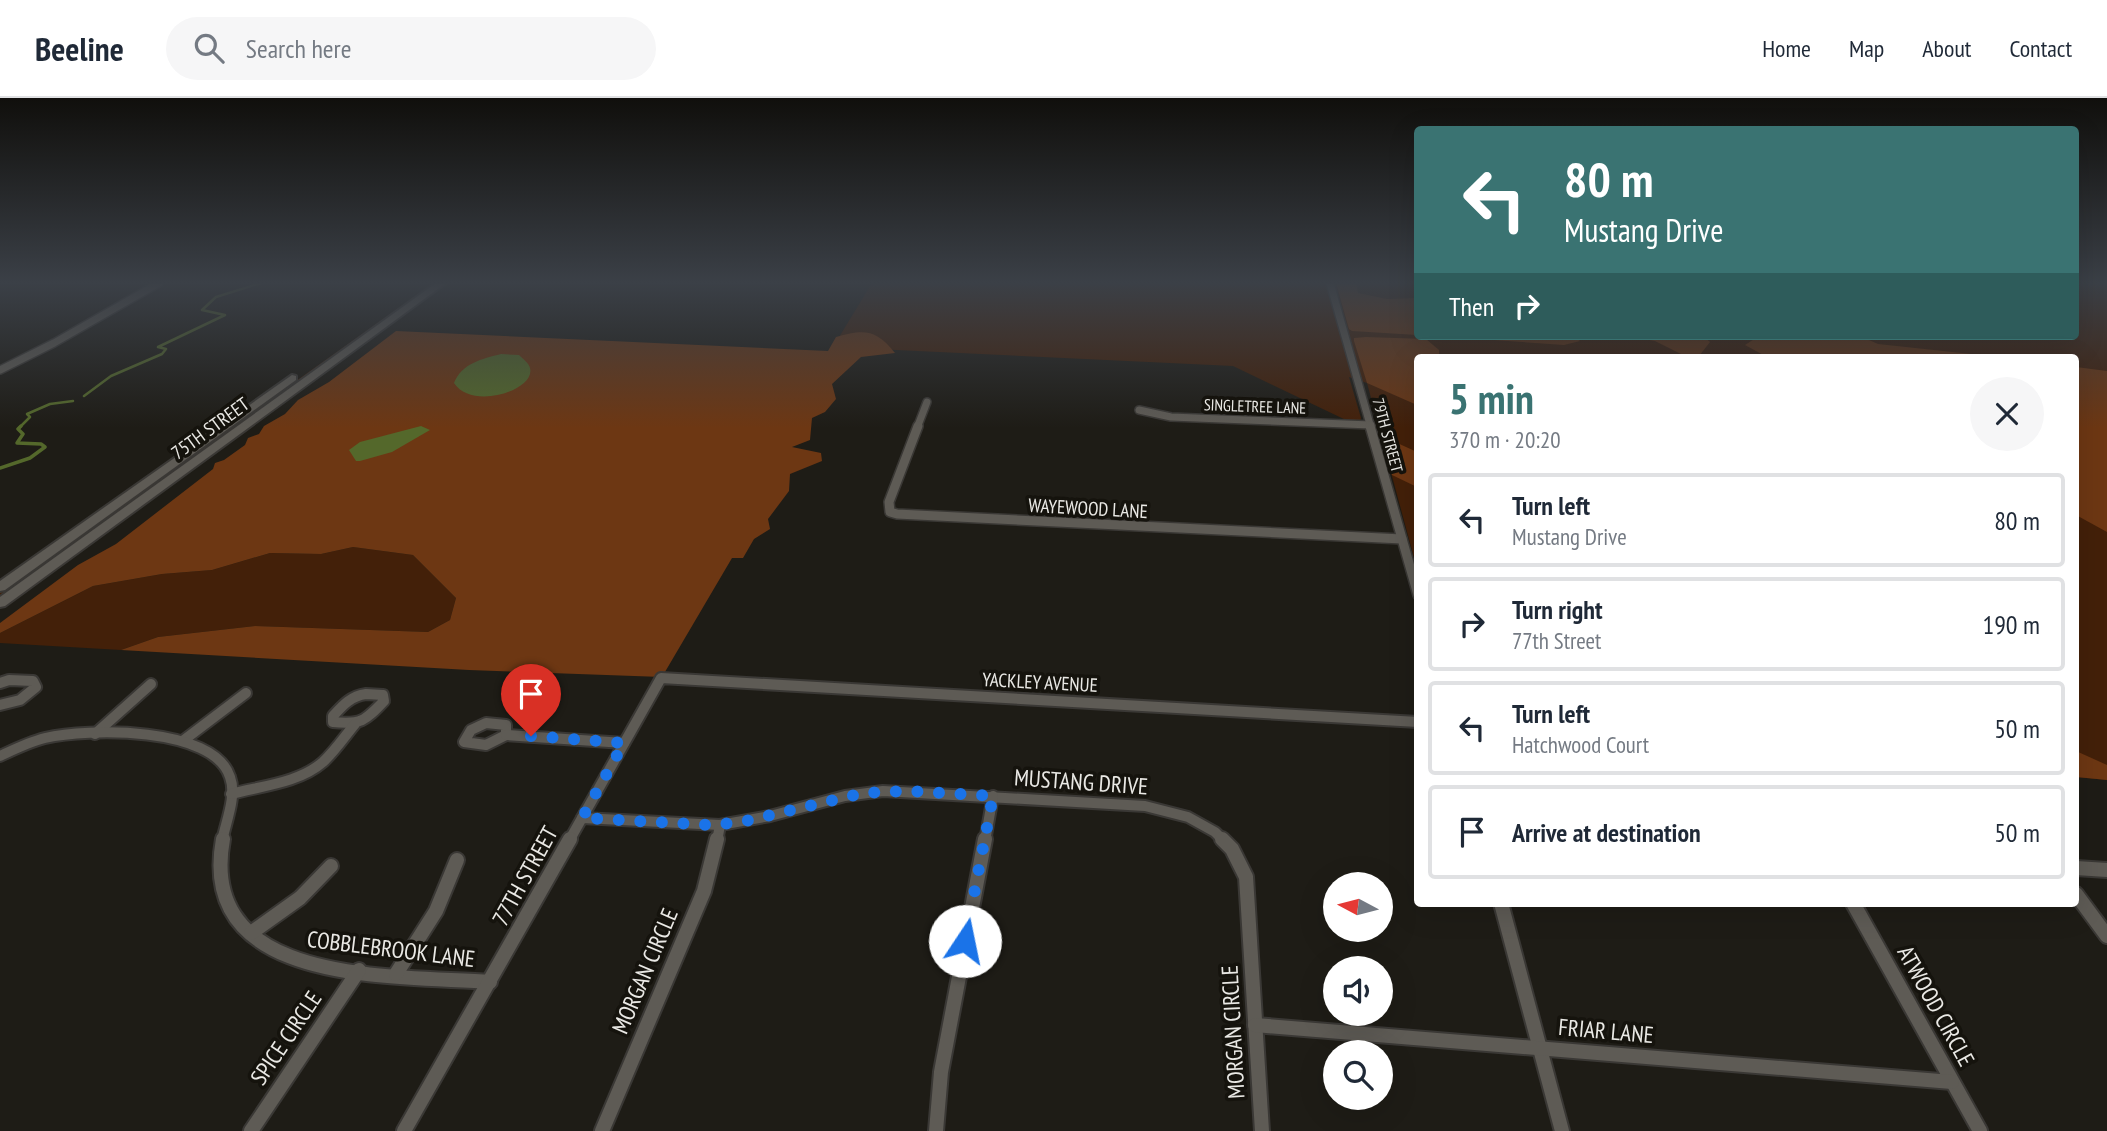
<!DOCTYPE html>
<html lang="en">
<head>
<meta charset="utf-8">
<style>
	:root { --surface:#fff; --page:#f6f6f7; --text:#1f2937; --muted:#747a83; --line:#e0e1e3; --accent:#3a7372 }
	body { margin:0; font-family:"PT Sans Narrow",sans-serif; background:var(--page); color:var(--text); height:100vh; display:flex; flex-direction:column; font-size:26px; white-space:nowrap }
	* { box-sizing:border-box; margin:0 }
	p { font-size:23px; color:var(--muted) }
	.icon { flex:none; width:38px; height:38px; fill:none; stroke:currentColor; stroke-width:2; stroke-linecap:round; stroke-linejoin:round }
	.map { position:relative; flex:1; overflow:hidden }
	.panel { position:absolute; left:1414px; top:256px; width:665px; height:553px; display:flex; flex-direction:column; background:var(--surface); border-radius:7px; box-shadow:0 7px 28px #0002 }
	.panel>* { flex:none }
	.banner { position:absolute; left:1414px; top:28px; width:665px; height:214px; border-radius:7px; box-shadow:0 7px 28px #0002; background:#3a7372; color:#fff; overflow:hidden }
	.needle { width:46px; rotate:277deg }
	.fabs { position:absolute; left:1323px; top:774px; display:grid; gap:14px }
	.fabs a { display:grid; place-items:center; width:70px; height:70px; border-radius:50%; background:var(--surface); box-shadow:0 7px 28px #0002; font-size:35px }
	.pin { position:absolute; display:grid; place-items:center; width:60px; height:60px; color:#fff; margin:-72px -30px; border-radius:50% 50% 50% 0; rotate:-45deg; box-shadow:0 0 7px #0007 }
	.pin .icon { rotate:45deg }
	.me { position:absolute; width:77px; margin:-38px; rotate:11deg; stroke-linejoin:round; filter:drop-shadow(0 0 5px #0008) }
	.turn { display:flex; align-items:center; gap:24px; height:147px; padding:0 35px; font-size:32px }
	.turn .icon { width:91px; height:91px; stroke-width:2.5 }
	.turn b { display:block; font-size:49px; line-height:60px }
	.then { display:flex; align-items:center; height:66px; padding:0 35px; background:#0003; gap:14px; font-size:26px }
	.round { display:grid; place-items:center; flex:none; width:74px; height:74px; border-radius:37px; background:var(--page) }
	.overview { display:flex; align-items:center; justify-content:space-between; height:119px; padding:0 35px }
	h1 { font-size:42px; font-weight:800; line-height:52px; color:var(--accent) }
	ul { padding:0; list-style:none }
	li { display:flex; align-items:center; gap:21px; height:94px; margin:0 14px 10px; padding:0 21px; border:4px solid var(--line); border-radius:7px }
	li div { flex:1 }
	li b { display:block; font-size:26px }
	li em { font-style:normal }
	header { display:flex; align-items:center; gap:42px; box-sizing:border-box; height:98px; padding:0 35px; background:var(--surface); border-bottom:2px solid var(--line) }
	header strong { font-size:33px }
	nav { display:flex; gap:38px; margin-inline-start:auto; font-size:24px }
	.search { width:490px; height:63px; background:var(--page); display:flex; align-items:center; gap:18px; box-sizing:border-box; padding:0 24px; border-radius:38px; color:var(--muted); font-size:26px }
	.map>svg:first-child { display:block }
	.green { fill:#432009 }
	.forest { fill:#6d3713 }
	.water { fill:#54682b }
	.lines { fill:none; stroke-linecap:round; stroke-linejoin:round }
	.stream-far1 { stroke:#54682b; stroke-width:2.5 }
	.stream { stroke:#54682b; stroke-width:3.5 }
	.minor-far3-casing { stroke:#3a3835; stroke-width:10 }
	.minor-far2-casing { stroke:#3a3835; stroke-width:12 }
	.minor-far1-casing { stroke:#3a3835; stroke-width:14 }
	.minor-casing { stroke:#3a3835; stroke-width:18 }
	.secondary-casing { stroke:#3a3835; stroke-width:4 }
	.minor-far3 { stroke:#5e5b55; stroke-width:7 }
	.minor-far2 { stroke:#5e5b55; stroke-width:9 }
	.minor-far1 { stroke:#5e5b55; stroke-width:10 }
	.minor { stroke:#5e5b55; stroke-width:14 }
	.secondary { fill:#5e5b55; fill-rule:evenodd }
	.route { stroke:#1a73e8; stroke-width:12; stroke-dasharray:0 21.6 }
	.labels { text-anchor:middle; stroke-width:7; stroke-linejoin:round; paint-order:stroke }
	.far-street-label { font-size:16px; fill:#eae9e5; stroke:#15130d }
	.street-label { font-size:19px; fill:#eae9e5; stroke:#15130d }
	.near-street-label { font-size:23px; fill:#eae9e5; stroke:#15130d }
</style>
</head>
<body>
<header>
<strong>Beeline</strong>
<div class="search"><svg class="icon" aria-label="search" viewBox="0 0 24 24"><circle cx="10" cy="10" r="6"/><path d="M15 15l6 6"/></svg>Search here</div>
<nav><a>Home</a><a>Map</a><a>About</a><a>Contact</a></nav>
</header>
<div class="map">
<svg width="2107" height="1033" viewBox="0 0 2107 1033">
	<rect width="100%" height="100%" fill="#1e1c16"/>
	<g class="green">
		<polygon points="438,185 377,227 0,499 0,494 432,186"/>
		<polygon points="872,185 1417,185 1418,238 2076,238 2076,185 2107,185 2107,682 2076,679 2076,259 1418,259 1417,471 1367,285 1349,279 1361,320 1360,323 1348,323 1233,268 833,249"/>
		<polygon points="353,449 413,457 456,500 450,522 428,534 255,528 158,539 121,552 0,545 0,535 93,488 162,476 212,472 270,455 321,456"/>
	</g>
	<g class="forest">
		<polygon points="1336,185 1356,185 1358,195 1387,201 1417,200 1417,237 1352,233 1349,231"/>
		<path d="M 396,233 L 828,253 L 836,239 C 864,231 876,231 895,255 L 861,259 L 832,286 L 836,301 L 825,314 L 812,320 L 810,342 L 792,349 L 821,355 L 822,363 L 790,376 L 789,393 L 768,421 L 770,431 L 754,441 L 743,460 L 732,460 L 662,579 L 469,572 L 121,552 L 158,539 L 255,528 L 428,534 L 450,522 L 456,500 L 413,457 L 353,449 L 321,456 L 270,455 L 212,472 L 162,476 L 93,488 L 0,535 L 0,525 L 78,467 L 116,446 L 213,371 L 215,365 L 224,362 L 245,347 L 248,340 L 259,336 L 264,328 L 285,316 L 298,302 L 329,284 Z"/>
		<polygon points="1437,238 1573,238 1580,243 1564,247"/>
		<polygon points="1628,238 1703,238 1710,244 1699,258 1687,259 1655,243"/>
		<polygon points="1759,238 1860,238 1878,246 1999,259 1767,259 1745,247"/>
		<polygon points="1366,239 1426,241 1439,252 1439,259 1418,259 1417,307 1367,285 1354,243 1354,240"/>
		<polygon points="2076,269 2107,273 2107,434 2076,417"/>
		<polygon points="1382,338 1417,354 1417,389 1392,377"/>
		<polygon points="2076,653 2107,667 2107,682 2076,679"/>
	</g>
	<g class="water">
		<path d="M 501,256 L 519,257 C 523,261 529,265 530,270 C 536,292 472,313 454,285 C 462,265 482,261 501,256 Z"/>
		<polygon points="421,328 430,332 392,354 360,363 356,363 349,352 360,344"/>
	</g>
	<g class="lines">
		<g class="stream-far1">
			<polyline points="84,298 111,278 162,256 166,251 158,249 225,217 202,212 216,199 261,185"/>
			<polyline points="19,330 30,319 27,316 50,306 73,303"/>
		</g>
		<polyline class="stream" points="0,370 30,360 45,349 41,346 17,345 23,336 18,331 21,328"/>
		<g class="minor-far3-casing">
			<g id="minor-far3">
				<polyline points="1330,185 1371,330"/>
				<polyline points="0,272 54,245 159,185"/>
				<polyline points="1139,312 1171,319 1371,327"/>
				<polyline points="917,330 927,304"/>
			</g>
		</g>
		<g class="minor-far2-casing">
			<g id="minor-far2">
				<polyline points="918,328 889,404 890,414 897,416 1402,441"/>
				<polyline points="1370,328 1418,497"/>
			</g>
		</g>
		<g class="minor-far1-casing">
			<g id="minor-far1">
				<polyline points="0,585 9,582 33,583 36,589 20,602 0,607"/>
				<path d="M 366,596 L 383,597 L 384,603 C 365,623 361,627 333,624 L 333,618 C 343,607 351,598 366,596 Z"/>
				<polygon points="486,625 506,627 506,637 486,647 464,644 471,632"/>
				<polyline points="95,636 151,586"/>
				<polyline points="506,637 624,645"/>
				<polyline points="184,642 246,595"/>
				<path d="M 0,658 C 15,651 29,644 45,640 C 87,630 214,628 230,679 C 237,698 226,723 222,743"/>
				<path d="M 231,696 C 261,688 299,685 323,664 C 335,653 345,638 355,626"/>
				<polyline points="582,720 720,727 770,718 845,698 883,693 1145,708 1188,719 1215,734 1224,743"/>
				<polyline points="569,743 661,580 1418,624"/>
				<polyline points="717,743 720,727"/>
				<polyline points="985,743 993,698"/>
			</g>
		</g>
		<g class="minor-casing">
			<g id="minor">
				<path d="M 223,741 C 196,889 394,877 490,884"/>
				<polyline points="1222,741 1232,751 1246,779 1262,1033"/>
				<polyline points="2076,770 2107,772"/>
				<polyline points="2076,796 2107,838"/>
				<polyline points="1501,805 1562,1033"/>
				<polyline points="1853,805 1980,1033"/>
				<polyline points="251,835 300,800 331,768"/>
				<polyline points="396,876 436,813 457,762"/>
				<polyline points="1255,927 1952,984"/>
				<polyline points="251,1033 359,872"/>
				<polyline points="404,1033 570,741"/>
				<polyline points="602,1033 704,793 717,741"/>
				<polyline points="936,1033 941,974 985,741"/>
			</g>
		</g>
		<g class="secondary-casing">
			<g id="secondary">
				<polygon points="436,185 446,185 5,508 0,509 0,499"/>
				<polygon points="292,277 296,278 296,282 5,492 0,493 0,483"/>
			</g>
		</g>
		<use href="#minor-far3" class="minor-far3"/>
		<use href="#minor-far2" class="minor-far2"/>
		<use href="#minor-far1" class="minor-far1"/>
		<use href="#minor" class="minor"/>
		<use href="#secondary" class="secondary"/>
	</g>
	<linearGradient id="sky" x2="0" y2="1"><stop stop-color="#100f0c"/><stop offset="0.56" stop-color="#3b4047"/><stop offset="1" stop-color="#3b4047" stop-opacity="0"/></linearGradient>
	<rect width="2107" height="330" fill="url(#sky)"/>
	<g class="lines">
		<polyline class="route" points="531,638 624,645 582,720 710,727 741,724 864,695 907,693 993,698 965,843"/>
	</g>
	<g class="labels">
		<g class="far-street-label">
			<text transform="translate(1255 308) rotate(2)" y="6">SINGLETREE LANE</text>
			<text transform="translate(1388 337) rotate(75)" y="6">79TH STREET</text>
		</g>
		<g class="street-label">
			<text transform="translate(210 330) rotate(-36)" y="7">75TH STREET</text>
			<text transform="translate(1088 410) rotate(3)" y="7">WAYEWOOD LANE</text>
			<text transform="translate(1040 584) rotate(3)" y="7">YACKLEY AVENUE</text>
		</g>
		<g class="near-street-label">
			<text transform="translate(1081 684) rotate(4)" y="8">MUSTANG DRIVE</text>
			<text transform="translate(525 778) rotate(-61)" y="8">77TH STREET</text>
			<text transform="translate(391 851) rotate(7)" y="8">COBBLEBROOK LANE</text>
			<text transform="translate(645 873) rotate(-67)" y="8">MORGAN CIRCLE</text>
			<text transform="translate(1936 908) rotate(61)" y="8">ATWOOD CIRCLE</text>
			<text transform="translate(1606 933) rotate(5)" y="8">FRIAR LANE</text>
			<text transform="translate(1233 934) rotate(-93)" y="8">MORGAN CIRCLE</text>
			<text transform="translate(286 940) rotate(-56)" y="8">SPICE CIRCLE</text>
		</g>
	</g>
</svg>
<div class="fabs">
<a><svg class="needle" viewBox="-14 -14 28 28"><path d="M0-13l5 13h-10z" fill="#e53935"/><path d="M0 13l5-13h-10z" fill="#747a83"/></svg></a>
<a><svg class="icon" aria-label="sound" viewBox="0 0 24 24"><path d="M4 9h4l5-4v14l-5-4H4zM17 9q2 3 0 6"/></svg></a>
<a><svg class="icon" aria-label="search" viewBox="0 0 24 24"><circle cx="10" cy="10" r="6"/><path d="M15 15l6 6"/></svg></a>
</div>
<div class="pin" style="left:531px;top:638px;background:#d93025"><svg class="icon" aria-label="arrive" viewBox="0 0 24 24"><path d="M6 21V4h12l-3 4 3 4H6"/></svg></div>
<svg class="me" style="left:965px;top:843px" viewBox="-20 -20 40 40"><circle r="19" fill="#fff"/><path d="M0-13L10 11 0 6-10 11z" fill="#1a73e8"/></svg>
<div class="banner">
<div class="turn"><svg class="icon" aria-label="left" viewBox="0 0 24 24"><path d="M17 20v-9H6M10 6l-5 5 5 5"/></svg><div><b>80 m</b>Mustang Drive</div></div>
<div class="then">Then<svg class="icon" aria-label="right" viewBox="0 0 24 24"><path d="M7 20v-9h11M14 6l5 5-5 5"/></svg></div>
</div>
<section class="panel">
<div class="overview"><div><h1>5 min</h1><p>370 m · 20:20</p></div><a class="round"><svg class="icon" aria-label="close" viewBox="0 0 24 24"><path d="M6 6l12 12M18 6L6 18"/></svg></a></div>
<ul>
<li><svg class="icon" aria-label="left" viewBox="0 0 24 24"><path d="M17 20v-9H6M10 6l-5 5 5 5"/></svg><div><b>Turn left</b><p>Mustang Drive</p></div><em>80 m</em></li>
<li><svg class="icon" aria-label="right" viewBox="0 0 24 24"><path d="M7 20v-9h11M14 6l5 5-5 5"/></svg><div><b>Turn right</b><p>77th Street</p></div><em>190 m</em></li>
<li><svg class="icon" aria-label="left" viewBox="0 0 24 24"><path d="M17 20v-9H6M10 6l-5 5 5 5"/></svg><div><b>Turn left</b><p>Hatchwood Court</p></div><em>50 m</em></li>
<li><svg class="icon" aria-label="arrive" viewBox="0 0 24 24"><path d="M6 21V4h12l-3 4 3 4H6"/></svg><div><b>Arrive at destination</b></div><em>50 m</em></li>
</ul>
</section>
</div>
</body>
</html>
